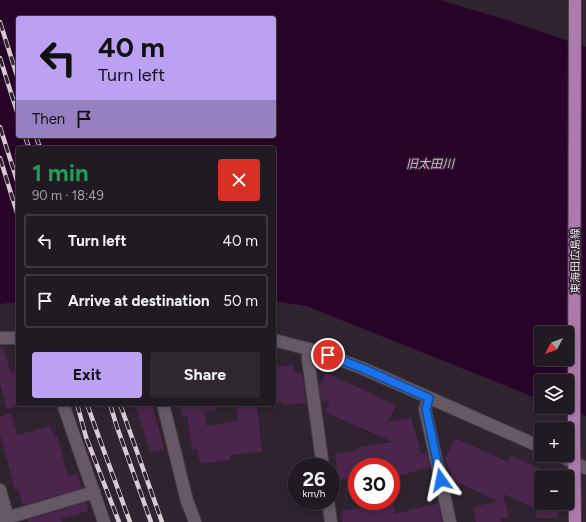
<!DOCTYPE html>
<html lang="en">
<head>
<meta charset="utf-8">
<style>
	:root { --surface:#221a22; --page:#2e272f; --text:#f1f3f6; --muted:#a2a1a5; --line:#3f3840; --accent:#bca0f2 }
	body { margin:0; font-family:Figtree,"Noto Sans JP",sans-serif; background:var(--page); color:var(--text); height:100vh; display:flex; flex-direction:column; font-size:15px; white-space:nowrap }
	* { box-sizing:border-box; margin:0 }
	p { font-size:13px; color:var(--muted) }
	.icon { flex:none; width:22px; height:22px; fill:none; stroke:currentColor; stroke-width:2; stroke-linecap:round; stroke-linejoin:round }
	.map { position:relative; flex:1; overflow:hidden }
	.drawer { position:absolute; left:16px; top:146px; width:260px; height:260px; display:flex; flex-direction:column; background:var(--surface); border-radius:4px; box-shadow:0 2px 6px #0003,0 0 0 1px var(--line) }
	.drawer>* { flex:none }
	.top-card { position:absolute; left:16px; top:16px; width:260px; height:122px; border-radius:4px; box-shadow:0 2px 6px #0003,0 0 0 1px var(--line); background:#bca0f2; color:#111; overflow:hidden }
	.needle { width:26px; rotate:229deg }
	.buttons { position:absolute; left:534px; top:326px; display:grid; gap:8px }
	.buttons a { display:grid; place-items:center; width:40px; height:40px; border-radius:4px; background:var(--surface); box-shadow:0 2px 6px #0003,0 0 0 1px var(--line); font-size:20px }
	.speed { position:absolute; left:288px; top:458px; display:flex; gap:8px; font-size:20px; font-weight:700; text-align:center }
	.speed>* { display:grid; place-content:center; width:52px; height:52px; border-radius:50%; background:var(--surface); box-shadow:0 2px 6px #0003,0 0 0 1px var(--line); line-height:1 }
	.speed small { font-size:10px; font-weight:400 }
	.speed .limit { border:6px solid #d22; background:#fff; color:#111 }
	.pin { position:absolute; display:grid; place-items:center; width:34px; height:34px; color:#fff; margin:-17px; border:2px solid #fff; border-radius:50%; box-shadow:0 1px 4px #0007 }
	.me { position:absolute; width:44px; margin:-22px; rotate:348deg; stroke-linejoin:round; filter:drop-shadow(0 0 3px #0008) }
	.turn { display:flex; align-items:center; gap:14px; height:84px; padding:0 16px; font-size:18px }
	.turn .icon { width:52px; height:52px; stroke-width:2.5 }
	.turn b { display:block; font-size:28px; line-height:34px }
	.then { display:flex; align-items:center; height:38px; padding:0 16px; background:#0003; gap:8px; font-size:15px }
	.round { display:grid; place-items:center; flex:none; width:42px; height:42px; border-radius:4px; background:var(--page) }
	.head { display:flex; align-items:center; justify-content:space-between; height:68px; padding:0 16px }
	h1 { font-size:24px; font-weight:700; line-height:30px; color:#1e9e55 }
	.action { display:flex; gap:8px; margin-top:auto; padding:8px 16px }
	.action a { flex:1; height:46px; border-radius:4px; background:var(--accent); color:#111; font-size:16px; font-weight:700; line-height:46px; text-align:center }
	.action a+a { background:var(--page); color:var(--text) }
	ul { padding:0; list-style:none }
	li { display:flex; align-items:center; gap:12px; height:54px; margin:0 8px 6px; padding:0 8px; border:2px solid var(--line); border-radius:4px }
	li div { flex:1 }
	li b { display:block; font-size:15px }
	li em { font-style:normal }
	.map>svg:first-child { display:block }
	.water { fill:#280429; fill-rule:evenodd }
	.building { fill:#4c254c }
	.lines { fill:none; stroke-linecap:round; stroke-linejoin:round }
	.minor-casing { stroke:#483f48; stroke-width:14 }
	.major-casing { stroke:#483f48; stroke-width:14 }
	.minor { stroke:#665965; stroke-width:12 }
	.major { stroke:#ae79ad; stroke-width:12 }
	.rail-casing { stroke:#d4cbd3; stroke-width:4.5 }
	.rail { stroke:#2e232e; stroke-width:3; stroke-dasharray:9; stroke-linecap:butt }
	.route-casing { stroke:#114b97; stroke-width:10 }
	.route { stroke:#1a73e8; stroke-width:7 }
	.labels { text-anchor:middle; stroke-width:3; stroke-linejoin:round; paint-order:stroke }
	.street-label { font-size:11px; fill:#e8e0e7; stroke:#2e232e }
	.water-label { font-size:12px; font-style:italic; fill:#e9a8e7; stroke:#2e232e }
</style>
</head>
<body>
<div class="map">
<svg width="586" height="522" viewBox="0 0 586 522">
	<rect width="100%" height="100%" fill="#2e232e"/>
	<path class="water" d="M 0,0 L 440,0 L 510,21 L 586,47 L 586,416 L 558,407 L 567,407 L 567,381 L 541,381 L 541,400 L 306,306 L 274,301 L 274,148 L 18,148 L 18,302 L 0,304 ZM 18,18 L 274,18 L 274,136 L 18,136 ZM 541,333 L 567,333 L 567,359 L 541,359 Z"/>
	<g class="building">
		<polygon points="0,348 3,348 11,373 18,371 18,406 7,409 0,383"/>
		<polygon points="294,365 294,373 302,373 306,403 283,405 283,402 274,403 274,367"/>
		<polygon points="326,373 371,393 371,394 396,405 387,423 411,417 421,454 427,452 430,467 391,478 391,467 388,467 386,460 357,465 357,477 338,480 335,454 359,450 359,447 393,442 325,412 330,401 322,402 319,387"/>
		<polygon points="135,404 152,404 164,449 150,452"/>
		<polygon points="179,404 216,404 216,410 204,412 207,426 238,421 236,408 239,407 238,404 257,404 262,452 230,455 230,460 200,464 197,449 192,449 187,416 182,417"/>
		<polygon points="11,413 17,435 50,426 54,436 57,435 68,476 77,473 82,488 23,505 18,489 15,490 0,434 0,416"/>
		<polygon points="455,438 508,462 511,456 541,469 541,503 557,503 557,518 536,518 536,509 503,494 509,517 500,519 501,522 476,522 473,507 498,501 454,481 445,459"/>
		<polygon points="86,502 88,511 61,519 62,522 28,522 27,520"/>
		<polygon points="393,502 395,514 438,503 442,522 342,522 341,511"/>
	</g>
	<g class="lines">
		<g class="minor-casing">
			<g id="minor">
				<polyline points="0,338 18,338"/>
				<polyline points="274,340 316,351 362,368 541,447"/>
				<polyline points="309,349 308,359 323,467"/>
				<polyline points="429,398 425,409 450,522"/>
				<polyline points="63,404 104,522"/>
				<polyline points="163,404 187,501 195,522"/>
				<polyline points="558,455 586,468"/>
				<polyline points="0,490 9,522"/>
				<polyline points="328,501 331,522"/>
				<polyline points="0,520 94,492"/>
			</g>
		</g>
		<g class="major-casing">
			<polyline id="major" points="575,522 574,435 575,0"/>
		</g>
		<use href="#minor" class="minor"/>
		<use href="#major" class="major"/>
		<g class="rail-casing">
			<g id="rail">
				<polyline points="0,22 18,79"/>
				<polyline points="0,58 18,115"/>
				<polyline points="0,127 18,184"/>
				<polyline points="25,136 29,148"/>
				<polyline points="36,136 40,148"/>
				<polyline points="0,158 18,216"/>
				<polyline points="77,404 86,437 119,522"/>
				<polyline points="87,404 97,432 130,522"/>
				<polyline points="110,404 117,427 151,522"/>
				<polyline points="120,404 162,522"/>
			</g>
		</g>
		<use href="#rail" class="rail"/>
	</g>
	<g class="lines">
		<g class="route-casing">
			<polyline id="route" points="328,355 362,368 429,398 426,409 441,480"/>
		</g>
		<use href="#route" class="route"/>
	</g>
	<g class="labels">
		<g class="street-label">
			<text transform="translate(575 261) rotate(-90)" y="4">東海田広島線</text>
		</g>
		<g class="water-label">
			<text x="430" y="168">旧太田川</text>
		</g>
	</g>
</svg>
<div class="buttons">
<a><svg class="needle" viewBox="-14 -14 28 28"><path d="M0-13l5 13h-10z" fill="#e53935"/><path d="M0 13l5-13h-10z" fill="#a2a1a5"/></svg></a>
<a><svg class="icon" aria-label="layers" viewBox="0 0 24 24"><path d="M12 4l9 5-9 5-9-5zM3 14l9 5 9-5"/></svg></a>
<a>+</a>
<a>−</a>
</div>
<div class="speed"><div>26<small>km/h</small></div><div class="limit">30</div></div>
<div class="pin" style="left:328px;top:355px;background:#d93025"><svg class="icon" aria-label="arrive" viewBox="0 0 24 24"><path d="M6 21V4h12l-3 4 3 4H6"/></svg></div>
<svg class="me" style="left:441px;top:480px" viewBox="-20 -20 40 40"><path d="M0-17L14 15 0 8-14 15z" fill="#1a73e8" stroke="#fff" stroke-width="4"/></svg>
<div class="top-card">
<div class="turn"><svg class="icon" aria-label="left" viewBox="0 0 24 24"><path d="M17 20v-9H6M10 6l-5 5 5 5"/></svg><div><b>40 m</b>Turn left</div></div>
<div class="then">Then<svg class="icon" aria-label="arrive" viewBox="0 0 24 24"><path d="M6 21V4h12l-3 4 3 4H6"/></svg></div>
</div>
<section class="drawer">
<div class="head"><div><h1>1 min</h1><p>90 m · 18:49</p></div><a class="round" style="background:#d93025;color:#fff"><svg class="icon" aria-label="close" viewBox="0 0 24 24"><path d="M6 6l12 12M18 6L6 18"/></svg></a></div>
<ul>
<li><svg class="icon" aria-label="left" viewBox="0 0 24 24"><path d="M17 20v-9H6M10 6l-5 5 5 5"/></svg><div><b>Turn left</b></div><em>40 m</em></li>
<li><svg class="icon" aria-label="arrive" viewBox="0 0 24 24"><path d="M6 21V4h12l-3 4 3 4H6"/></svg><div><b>Arrive at destination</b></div><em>50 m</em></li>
</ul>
<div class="action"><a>Exit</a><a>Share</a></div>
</section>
</div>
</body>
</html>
